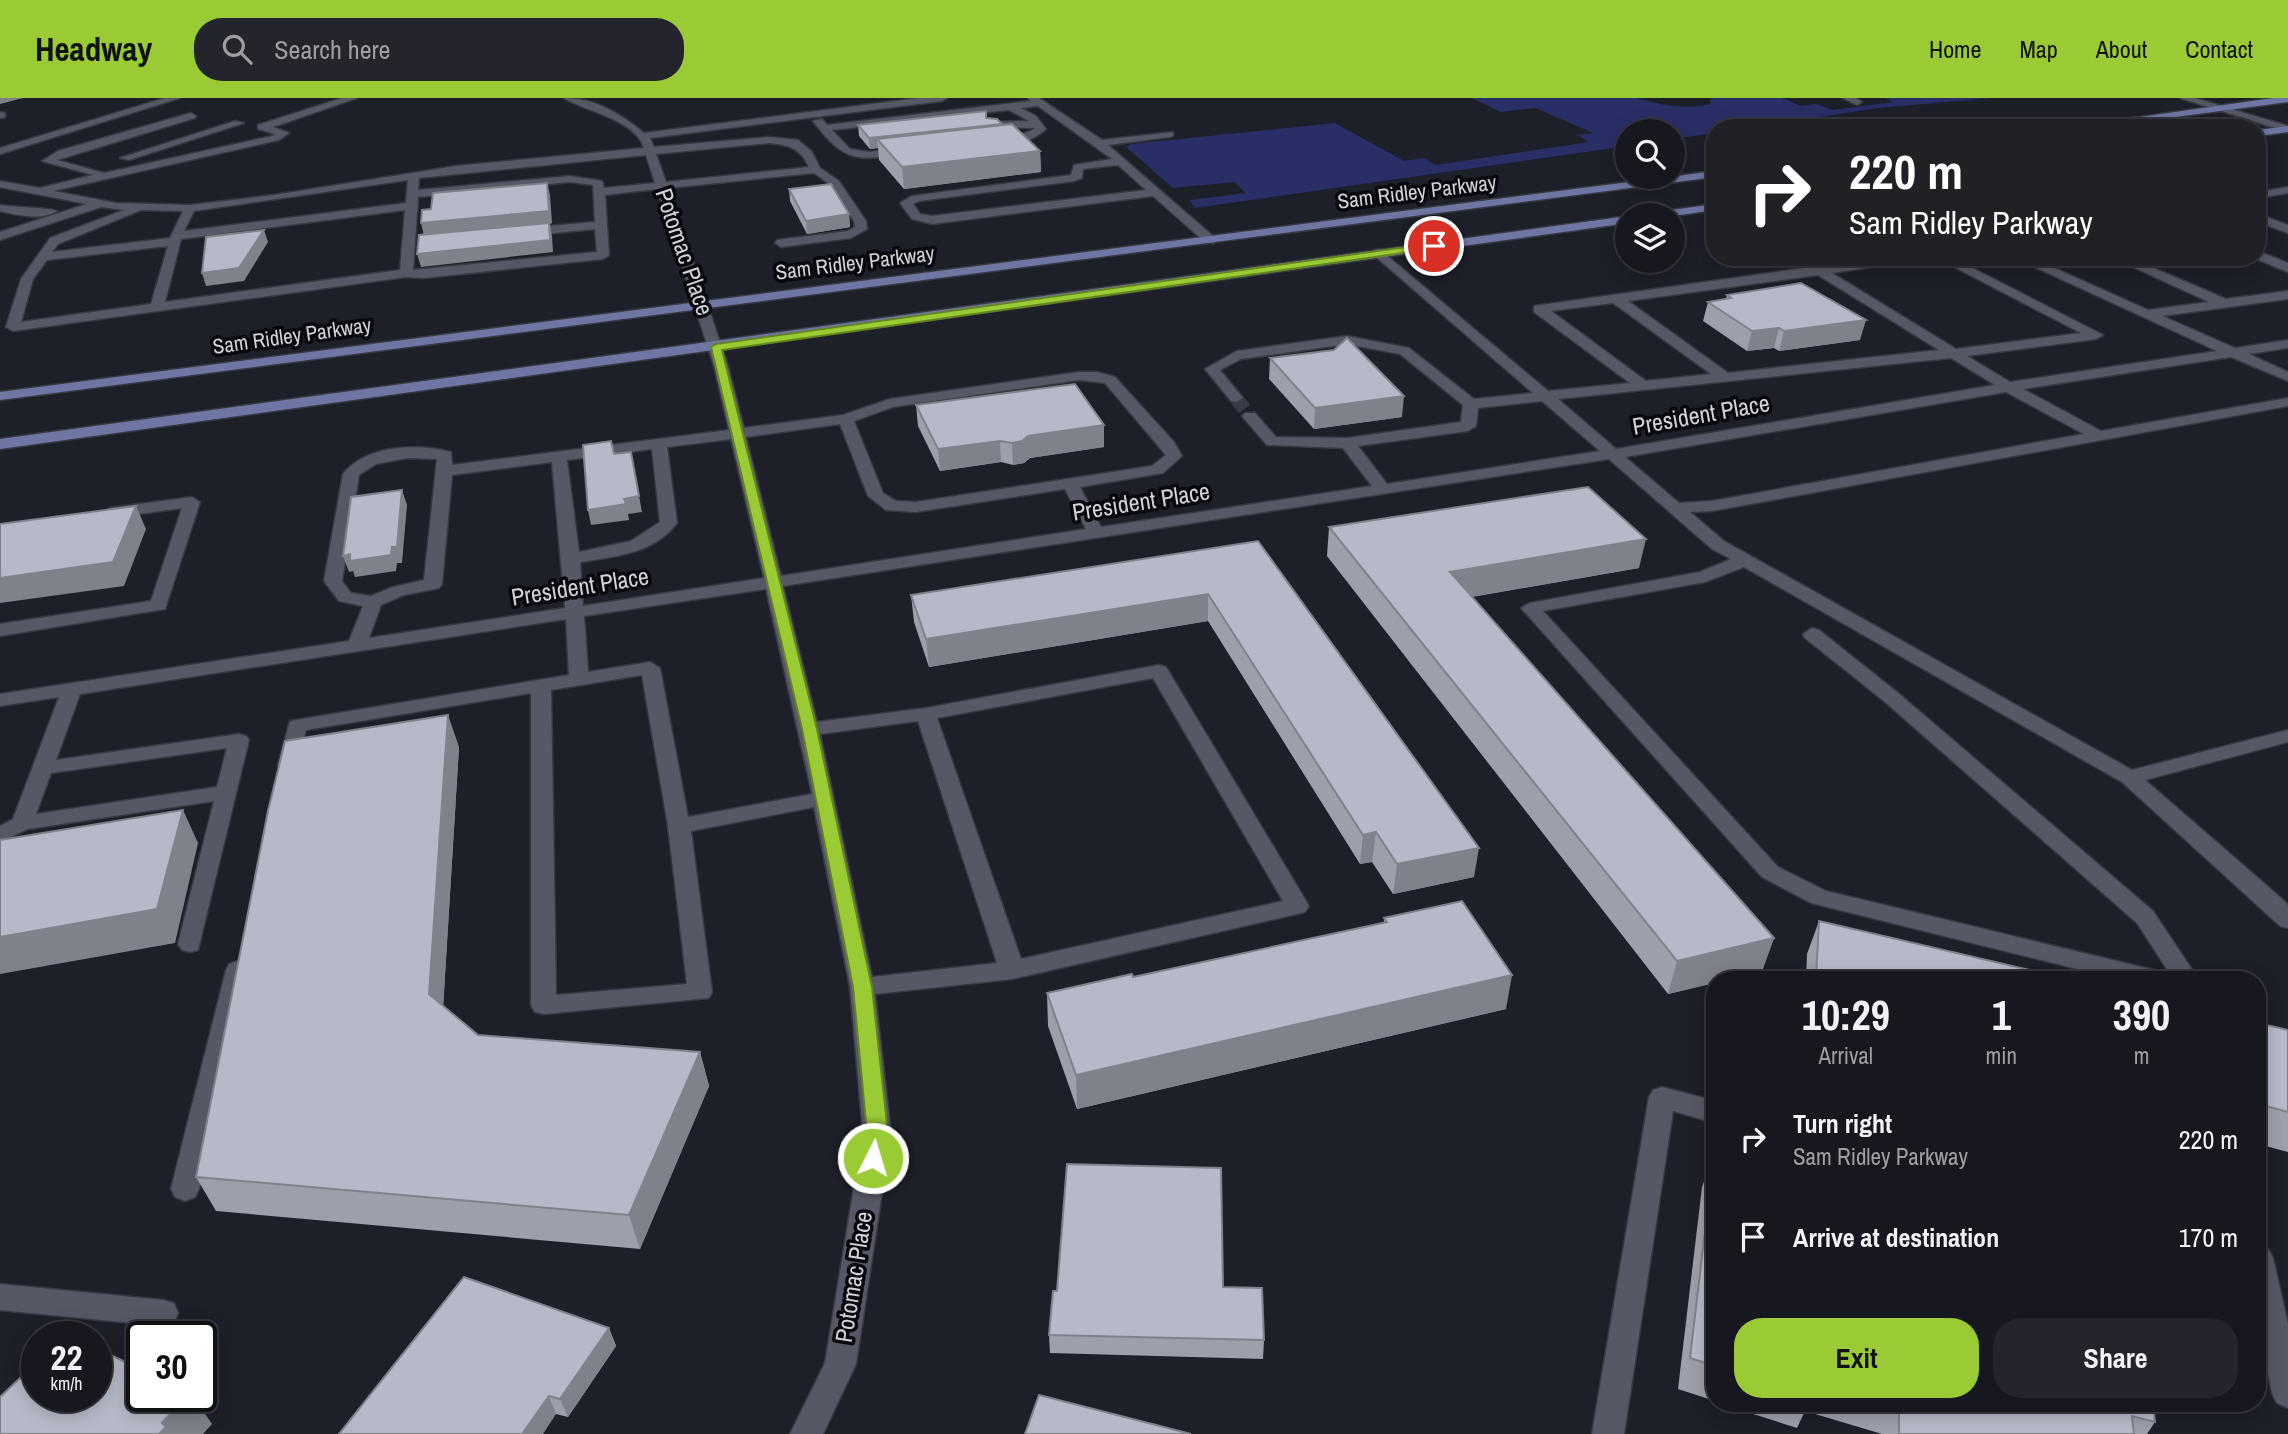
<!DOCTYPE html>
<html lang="en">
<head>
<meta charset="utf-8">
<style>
	:root { --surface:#16171f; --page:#23242c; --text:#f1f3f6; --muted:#9e9fa4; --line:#35363d; --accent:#9acb34 }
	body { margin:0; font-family:"Archivo Narrow",sans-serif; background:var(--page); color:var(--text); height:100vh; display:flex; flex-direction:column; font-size:26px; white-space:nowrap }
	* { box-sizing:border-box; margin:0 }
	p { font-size:23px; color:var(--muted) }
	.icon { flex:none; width:38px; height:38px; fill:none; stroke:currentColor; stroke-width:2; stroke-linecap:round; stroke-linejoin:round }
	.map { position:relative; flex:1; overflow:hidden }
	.sheet { position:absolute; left:1706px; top:873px; width:560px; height:441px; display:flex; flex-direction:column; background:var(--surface); border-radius:28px; box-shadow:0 4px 18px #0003,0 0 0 2px var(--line) }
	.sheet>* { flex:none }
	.hud { position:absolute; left:1706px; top:21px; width:560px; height:147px; border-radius:28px; box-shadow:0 4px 18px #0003,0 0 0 2px var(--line); background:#202124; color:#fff; overflow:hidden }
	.tools { position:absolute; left:1615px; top:21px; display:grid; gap:14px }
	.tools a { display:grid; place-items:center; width:70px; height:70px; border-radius:50%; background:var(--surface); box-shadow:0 4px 18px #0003,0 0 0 2px var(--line); font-size:35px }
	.speed { position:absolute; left:21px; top:1223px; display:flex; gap:14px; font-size:35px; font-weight:700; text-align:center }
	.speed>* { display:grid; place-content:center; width:91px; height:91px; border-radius:50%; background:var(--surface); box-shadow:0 4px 18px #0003,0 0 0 2px var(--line); line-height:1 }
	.speed small { font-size:18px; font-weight:400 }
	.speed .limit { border:4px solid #111; border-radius:10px; background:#fff; color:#111 }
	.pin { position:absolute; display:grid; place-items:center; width:60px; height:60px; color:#fff; margin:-30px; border:4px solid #fff; border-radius:50%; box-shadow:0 2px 7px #0007 }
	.me { position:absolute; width:77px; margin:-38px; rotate:5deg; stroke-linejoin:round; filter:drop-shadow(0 0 5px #0008) }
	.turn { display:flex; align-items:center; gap:24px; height:147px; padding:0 28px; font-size:32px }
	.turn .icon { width:91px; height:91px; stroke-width:2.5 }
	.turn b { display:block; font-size:49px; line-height:60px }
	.eta { display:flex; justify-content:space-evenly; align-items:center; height:119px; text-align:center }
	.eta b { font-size:42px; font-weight:700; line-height:49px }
	.cta { display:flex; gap:14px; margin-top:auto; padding:14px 28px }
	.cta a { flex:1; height:80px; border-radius:28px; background:var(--accent); color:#111; font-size:28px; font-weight:700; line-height:80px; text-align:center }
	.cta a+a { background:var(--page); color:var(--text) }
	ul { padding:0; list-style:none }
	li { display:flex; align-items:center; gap:21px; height:98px; padding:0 28px }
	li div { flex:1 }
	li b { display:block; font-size:26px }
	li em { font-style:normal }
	header { display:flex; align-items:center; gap:42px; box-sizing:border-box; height:98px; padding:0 35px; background:var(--accent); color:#111 }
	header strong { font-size:33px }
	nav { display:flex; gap:38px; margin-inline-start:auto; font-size:24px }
	.search { width:490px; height:63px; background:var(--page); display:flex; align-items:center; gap:18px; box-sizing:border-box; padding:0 24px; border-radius:28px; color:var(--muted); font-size:26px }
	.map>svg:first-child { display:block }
	.green { fill:#2a2e67 }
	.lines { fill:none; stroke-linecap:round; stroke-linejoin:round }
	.minor-tunnel { stroke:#383a44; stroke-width:14; stroke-dasharray:14 7; stroke-linecap:butt }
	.minor-casing { stroke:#373942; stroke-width:3 }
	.major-casing { stroke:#373942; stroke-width:3 }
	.minor { fill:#565865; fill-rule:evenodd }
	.major { fill:#6f76a3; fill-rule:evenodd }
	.wall { fill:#9d9fab }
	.shaded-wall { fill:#7f828b }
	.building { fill:#b6b9c7; stroke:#7f828b; stroke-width:2 }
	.route { fill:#9acb34; stroke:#648422; stroke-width:2 }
	.labels { text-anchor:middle; stroke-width:7; stroke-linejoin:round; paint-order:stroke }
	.far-street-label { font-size:21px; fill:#d1d3da; stroke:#08090e }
	.street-label { font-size:24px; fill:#d1d3da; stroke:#08090e }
</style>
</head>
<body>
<header>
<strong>Headway</strong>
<div class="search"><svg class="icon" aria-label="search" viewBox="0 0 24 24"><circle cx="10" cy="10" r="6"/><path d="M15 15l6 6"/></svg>Search here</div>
<nav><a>Home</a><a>Map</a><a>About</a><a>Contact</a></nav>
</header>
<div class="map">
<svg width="2288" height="1336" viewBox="0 0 2288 1336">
	<rect width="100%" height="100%" fill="#1d1f29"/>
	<path class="green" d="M 1471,0 L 1637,0 C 1659,7 1687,12 1710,6 L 1711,0 L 1782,0 L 1801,8 L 1816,6 L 1833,12 L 1893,4 L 1885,0 L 1991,0 L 1878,10 L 1749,30 L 1715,30 L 1715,35 L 1673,41 L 1673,33 L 1628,33 L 1627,48 L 1195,110 L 1189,102 L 1246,95 L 1234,84 L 1173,90 L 1126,49 L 1131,46 L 1335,25 L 1404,63 L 1424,60 L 1435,67 L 1589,44 L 1577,37 L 1593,35 L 1535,10 L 1501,14 Z"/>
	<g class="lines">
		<polyline class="minor-tunnel" points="1236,300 1250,318"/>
		<g class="minor-casing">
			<g id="minor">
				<polygon points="165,0 180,0 0,56 0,50"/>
				<path d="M 342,0 L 357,0 L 273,29 L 289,35 L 279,42 L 53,93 L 116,105 L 190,107 L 274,97 L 456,68 L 644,50 C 635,21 586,14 564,0 C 595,0 621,16 644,35 L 919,0 L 947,0 L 942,3 L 650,40 L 654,49 L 769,39 L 798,42 L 812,54 L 820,70 L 839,83 L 866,123 L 867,131 L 851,140 L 781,149 L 775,145 L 777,142 L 848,133 L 855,129 L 854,123 L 831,87 L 814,75 L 668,90 L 728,268 L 744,330 L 843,317 L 890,301 L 1079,274 L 1097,274 L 1115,279 L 1174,344 L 1182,358 L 1163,375 L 1080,389 L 1101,429 L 1372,388 L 1343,350 L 1267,347 L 1242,318 L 1245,315 L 1255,315 L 1276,339 L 1347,340 L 1461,324 L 1463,307 L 1400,256 L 1347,246 L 1241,261 L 1220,272 L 1243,300 L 1236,304 L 1231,303 L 1205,271 L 1237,253 L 1347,238 L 1409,250 L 1474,301 L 1533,295 L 1375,158 L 1375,152 L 1379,151 L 1548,293 L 1630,285 L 1534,214 L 1534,208 L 1884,159 L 1916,159 L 1910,163 L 1832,175 L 1956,251 L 2081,235 L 1935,159 L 1951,159 L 2103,237 L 2096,241 L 1967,258 L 2010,284 L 2217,253 L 2013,159 L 2030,159 L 2148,212 L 2209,204 L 2111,159 L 2128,159 L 2226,201 L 2288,193 L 2288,201 L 2162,218 L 2235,250 L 2288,242 L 2288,250 L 2249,256 L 2288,274 L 2288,283 L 2231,259 L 2023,291 L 2101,333 L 2288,300 L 2288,308 L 1712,413 L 1690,414 L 1724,443 L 2132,672 L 2288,632 L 2288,644 L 2145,682 L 2281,800 L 2288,807 L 2288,830 L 2280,828 L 2122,684 L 1744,469 L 1705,484 L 1543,513 L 1778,769 L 1826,793 L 2158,873 L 2167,876 L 2170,882 L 2122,882 L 1811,805 L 1762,779 L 1521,510 L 1530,505 L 1700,474 L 1731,461 L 1712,451 L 1609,361 L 783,488 L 817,624 L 926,610 L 1159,567 L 1166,569 L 1309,808 L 1305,814 L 1297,816 L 1012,881 L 875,896 L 891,1035 L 856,1266 L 823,1336 L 790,1336 L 825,1265 L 863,1035 L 850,889 L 814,709 L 691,733 L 712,894 L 709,900 L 544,916 L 535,914 L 531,907 L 531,595 L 306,632 L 295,672 L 281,672 L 278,667 L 290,623 L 569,577 L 566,521 L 80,596 L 56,662 L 239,636 L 246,638 L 249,642 L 198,852 L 190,854 L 182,852 L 178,846 L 214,703 L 28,731 L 0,744 L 0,728 L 13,721 L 59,599 L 0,608 L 0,596 L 349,543 L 363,508 L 339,503 L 324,483 L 343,376 C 366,347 417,345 451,354 L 452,367 L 729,332 L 714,268 L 657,91 L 605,97 L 609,157 L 603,161 L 424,180 L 406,179 L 13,233 L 6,229 L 21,181 L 50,140 L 124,112 L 101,109 L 0,142 L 0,134 L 87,106 L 0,89 L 0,83 L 40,90 L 93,77 L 42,63 L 58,53 L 191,15 L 196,18 L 195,20 L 57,62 L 104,75 L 272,38 L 275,36 L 258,31 L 258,27 ZM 769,45 C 790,47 800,50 809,69 L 666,84 L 656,56 ZM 646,57 L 655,85 L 604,90 L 602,83 L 570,78 L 418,92 L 419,80 ZM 408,82 L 406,105 L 184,133 L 194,113 ZM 570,84 L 593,87 L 595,124 L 525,130 L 519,134 L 525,138 L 595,131 L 597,154 L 413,172 L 418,99 ZM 141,112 L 183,113 L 170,140 L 52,154 L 58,146 ZM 405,112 L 400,172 L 165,204 L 181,141 ZM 168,148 L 151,206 L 21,224 L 33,181 L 47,162 ZM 1818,177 L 1939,252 L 1728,275 L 1628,203 ZM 1613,205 L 1711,276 L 1646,283 L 1551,213 ZM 1951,260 L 1995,287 L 1616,351 L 1558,301 ZM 1079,282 L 1105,285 L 1166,357 L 1152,368 L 916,404 L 896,403 L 883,395 L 854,323 L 893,309 ZM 2006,294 L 2084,336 L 1712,403 L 1679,405 L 1625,359 ZM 1542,303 L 1600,353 L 1387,386 L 1358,348 L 1468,333 L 1476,328 L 1478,310 ZM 840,326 L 868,398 L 886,412 L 916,414 L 1065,391 L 1086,431 L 781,478 L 746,339 ZM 731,341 L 764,480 L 583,508 L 580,464 C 615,459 655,455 677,425 L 667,349 ZM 652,351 L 660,424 L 631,443 L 579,454 L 567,362 ZM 408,360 L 437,361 L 424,482 L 393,489 L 371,498 L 351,495 L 342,483 L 359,377 L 376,366 ZM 552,364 L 565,510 L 369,540 L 381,507 L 404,497 L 439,490 L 442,486 L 452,377 ZM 766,491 L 812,696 L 688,719 L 660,570 L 650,564 L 588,574 L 584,518 ZM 642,577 L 668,728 L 687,886 L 556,897 L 551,592 ZM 1153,580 L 1283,803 L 1021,861 L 937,620 ZM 918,623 L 997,865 L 872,879 L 820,636 ZM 227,650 L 217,689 L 36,716 L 51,675 Z"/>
				<path d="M 1028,0 L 1039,0 L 1102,42 L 1173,34 L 1173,38 L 1169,39 L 1108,47 L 1214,139 L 1214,145 L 1206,145 L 1153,98 L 932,126 L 912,121 L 900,105 L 912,98 L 1071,77 L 1074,67 L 1112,61 L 1038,8 L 1021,10 L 1036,18 L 1046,31 C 1035,42 1007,52 993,43 C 1006,35 1022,40 1035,30 L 989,29 L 989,25 L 993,24 L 1029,23 L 1009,12 L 832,32 L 850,51 L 869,54 L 907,50 L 912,53 L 907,56 C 856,62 846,66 813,23 L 822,21 L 827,27 L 1031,3 ZM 1118,67 L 1146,92 L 932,118 L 920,116 L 913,106 L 919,103 L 1074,83 L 1082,80 L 1083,71 Z"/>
				<polygon points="1843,0 1856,0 1862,4 1857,7"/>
				<polygon points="2180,0 2195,0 2288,28 2288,34"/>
				<polygon points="0,14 5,15 5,19 0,20"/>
				<polygon points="235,23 244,25 129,62 120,60"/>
				<polygon points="2288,89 2288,95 2258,100 2258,94"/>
				<path d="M 0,107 C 11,109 53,110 57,113 C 42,123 17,117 0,113 Z"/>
				<polygon points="2258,116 2288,127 2288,135 2258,124"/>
				<polygon points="2258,153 2288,165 2288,174 2254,160 2258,159"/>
				<polygon points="192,399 200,404 165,511 0,538 0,526 151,503 182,410 110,420 102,415 110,410"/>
				<polygon points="1812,530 1819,532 1898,595 2153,813 2199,882 2174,882 2137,825 1884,603 1805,540 1803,536"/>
				<polygon points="238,863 247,866 250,872 199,1091 195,1099 185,1103 175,1099 171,1091 226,872 229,866"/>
				<polygon points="1662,989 1715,1003 1715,1025 1673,1013 1624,1336 1592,1336 1649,999 1653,992"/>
				<polygon points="2258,1147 2268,1151 2273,1160 2288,1226 2288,1310 2277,1305 2272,1295 2258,1226"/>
				<polygon points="0,1186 163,1202 174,1205 178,1215 174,1225 163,1228 0,1212"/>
			</g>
		</g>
		<g class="major-casing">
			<g id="major">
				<polygon points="2273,0 2288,0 2288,4 2093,30 2063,30"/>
				<polygon points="2288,28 2288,34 2258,38 2258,32"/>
				<polygon points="1715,73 1715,79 0,302 0,294"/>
				<polygon points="1715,106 1715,112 1673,118 1651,117 1657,114"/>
				<polygon points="1628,118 1628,125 0,351 0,341"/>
			</g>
		</g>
		<use href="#minor" class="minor"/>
		<use href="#major" class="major"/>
	</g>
	<g class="wall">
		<polygon points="986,20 1002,26 1002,27 1040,53 1041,74 904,91 879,62 878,50 870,51 859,38 858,27"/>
		<polygon points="789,91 849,116 850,129 807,136 790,103"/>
		<polygon points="1727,197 1860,242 1779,253 1774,250 1747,253 1703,223 1708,204 1726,201"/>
		<polygon points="1270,260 1402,319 1314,331 1269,281"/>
		<polygon points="916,307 1104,349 1030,360 1024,365 1013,367 1001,364 940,373 918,328"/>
		<polygon points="1329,429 1639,470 1472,499 1774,840 1762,873 1668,896 1327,458"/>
		<polygon points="1258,443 1474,779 1393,796 1372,764 1360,766 1208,523 929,569 914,524 911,497"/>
		<polygon points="459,649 443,908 478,937 700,954 709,988 640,1151 216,1113 196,1079"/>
		<polygon points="1384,820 1506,911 1077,1011 1048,928 1047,895 1133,879 1384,825"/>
		<polygon points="1819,823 2073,882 1806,882 1807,856"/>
		<polygon points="2258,925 2288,932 2288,1054 2258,1046"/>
		<polygon points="1714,1057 1715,1058 1715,1303 1678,1291 1702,1089"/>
		<polygon points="1223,1189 1264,1242 1263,1261 1050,1255 1049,1237"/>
		<polygon points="609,1230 616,1248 568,1319 556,1316 339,1336"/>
		<polygon points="1722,1306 2153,1306 2155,1324 2147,1336 1882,1336 1805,1313 1797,1330"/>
	</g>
	<g class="shaded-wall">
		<polygon points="0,0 23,0 0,6"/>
		<polygon points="1002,26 1003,37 877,41 878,50 870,51 869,40"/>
		<polygon points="1040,53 1041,74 904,91 902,69"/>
		<polygon points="547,85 550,97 552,125 550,126 552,138 553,154 421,169 417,156 424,138 421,125"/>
		<polygon points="849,116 850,129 807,136 806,123"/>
		<polygon points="264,132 268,144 244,183 206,188 202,175"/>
		<polygon points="1866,222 1860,242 1779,253 1784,233"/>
		<polygon points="1779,230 1774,250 1747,253 1752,233"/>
		<polygon points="1404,298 1402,319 1314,331 1315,310"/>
		<polygon points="1104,327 1104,349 1030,360 1024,365 1013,367 1012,345 1028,338"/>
		<polygon points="1000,343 1001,364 940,373 938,351"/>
		<polygon points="631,354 642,414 628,416 629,422 591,427 588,412 624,401"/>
		<polygon points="402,392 407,407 402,465 397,465 396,473 355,479 353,473 349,474 343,458 350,456"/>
		<polygon points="136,408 146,431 124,488 0,505 0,480"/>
		<polygon points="1646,441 1639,470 1446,503 1450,474"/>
		<polygon points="1208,496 1208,523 929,569 926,541"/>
		<polygon points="448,617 459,649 442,929 429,896"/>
		<polygon points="183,712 198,745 175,845 0,876 0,839"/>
		<polygon points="1376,734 1372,764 1360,766 1363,737"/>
		<polygon points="1479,750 1474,779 1393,796 1397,766"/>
		<polygon points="1774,840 1762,873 1726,882 1715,882 1715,885 1668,896 1677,863"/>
		<polygon points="1512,877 1506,911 1077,1011 1076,977"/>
		<polygon points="700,954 709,988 640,1151 629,1117"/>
		<polygon points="609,1230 616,1248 568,1319 560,1301"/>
		<polygon points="187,1298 193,1298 212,1326 203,1336 159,1336 162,1325"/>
		<polygon points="549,1298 556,1316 543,1336 522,1336"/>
	</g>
	<g class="building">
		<polygon points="986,13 986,20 997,21 1002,26 869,40 858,27"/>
		<polygon points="1012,26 1040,53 902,69 877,41"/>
		<polygon points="547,85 549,113 421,125 422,112 431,111 433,95"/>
		<polygon points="831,86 849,116 806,123 789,91"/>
		<polygon points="549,125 550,142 417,156 419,137"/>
		<polygon points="264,132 239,170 202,175 206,139"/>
		<polygon points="1801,185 1866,222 1784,233 1779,230 1752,233 1708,204 1731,200 1727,197"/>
		<polygon points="1347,240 1404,298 1315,310 1270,260 1334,252"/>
		<polygon points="1075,286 1104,327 1028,338 1022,343 1012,345 1000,343 938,351 916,307"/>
		<polygon points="611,343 614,356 631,354 639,398 624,401 626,406 588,412 583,347"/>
		<polygon points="1588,389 1646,441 1450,474 1774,840 1677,863 1329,429"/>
		<polygon points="402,392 397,449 392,449 391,457 350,463 350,456 343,458 351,399"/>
		<polygon points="136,408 113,464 0,480 0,426"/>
		<polygon points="1258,443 1479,750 1397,766 1376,734 1363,737 1208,496 926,541 911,497"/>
		<polygon points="448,617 429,896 478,937 700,954 629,1117 196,1079 268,713 285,643"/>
		<polygon points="183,712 157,811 0,839 0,742"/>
		<polygon points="1462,803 1512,877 1076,977 1047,895 1132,876 1133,879 1387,824 1384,820"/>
		<polygon points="1819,823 2073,882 1816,882"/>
		<polygon points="2258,925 2288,932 2288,1014 2258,1006"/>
		<polygon points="1714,1057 1715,1058 1715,1268 1690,1260"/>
		<polygon points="1067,1066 1221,1070 1223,1189 1262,1190 1264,1242 1049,1237 1053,1193 1057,1193"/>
		<polygon points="464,1179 609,1230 560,1301 549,1298 522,1336 339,1336"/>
		<polygon points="96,1250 142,1272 142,1298 187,1298 162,1325 166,1329 159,1336 0,1336 0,1299 37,1264 37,1298 96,1298"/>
		<polygon points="1039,1297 1191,1336 1025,1336"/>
		<polygon points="1899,1306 2153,1306 2155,1324 2132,1318 2134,1336 1899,1336"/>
	</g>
	<polygon class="route" points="1434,145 1438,146 1438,150 722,252 817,631 872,889 888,1035 881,1066 873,1068 866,1066 863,1060 867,1035 853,889 802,631 711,249 716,246"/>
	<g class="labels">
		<g class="far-street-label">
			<text transform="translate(1417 94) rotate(-7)" y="7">Sam Ridley Parkway</text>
			<text transform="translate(855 165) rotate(-7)" y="7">Sam Ridley Parkway</text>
			<text transform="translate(292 238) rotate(-8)" y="7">Sam Ridley Parkway</text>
		</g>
		<g class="street-label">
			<text transform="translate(684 154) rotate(71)" y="8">Potomac Place</text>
			<text transform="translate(1701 317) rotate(-10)" y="8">President Place</text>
			<text transform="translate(1141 404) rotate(-9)" y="8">President Place</text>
			<text transform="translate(580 489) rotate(-9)" y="8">President Place</text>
			<text transform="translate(854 1179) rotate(-81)" y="8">Potomac Place</text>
		</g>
	</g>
</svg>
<div class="tools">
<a><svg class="icon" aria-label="search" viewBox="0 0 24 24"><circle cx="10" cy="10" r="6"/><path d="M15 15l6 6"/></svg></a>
<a><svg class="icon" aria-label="layers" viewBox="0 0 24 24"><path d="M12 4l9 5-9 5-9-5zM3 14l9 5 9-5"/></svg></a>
</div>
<div class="speed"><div>22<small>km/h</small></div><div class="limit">30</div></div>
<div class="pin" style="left:1434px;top:148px;background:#d93025"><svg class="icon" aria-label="arrive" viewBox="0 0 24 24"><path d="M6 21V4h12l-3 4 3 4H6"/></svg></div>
<svg class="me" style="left:873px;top:1060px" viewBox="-20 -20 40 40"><circle r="17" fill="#9acb34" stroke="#fff" stroke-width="3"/><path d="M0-11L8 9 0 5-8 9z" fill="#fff"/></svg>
<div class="hud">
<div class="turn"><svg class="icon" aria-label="right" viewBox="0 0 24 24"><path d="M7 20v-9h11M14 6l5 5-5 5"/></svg><div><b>220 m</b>Sam Ridley Parkway</div></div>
</div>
<section class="sheet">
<div class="eta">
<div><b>10:29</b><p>Arrival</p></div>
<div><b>1</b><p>min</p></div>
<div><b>390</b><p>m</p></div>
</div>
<ul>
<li><svg class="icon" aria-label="right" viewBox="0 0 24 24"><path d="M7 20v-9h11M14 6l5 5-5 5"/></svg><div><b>Turn right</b><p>Sam Ridley Parkway</p></div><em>220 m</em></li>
<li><svg class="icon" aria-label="arrive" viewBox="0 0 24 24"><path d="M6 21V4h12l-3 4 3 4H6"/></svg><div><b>Arrive at destination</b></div><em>170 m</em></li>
</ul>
<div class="cta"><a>Exit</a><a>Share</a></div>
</section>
</div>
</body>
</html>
